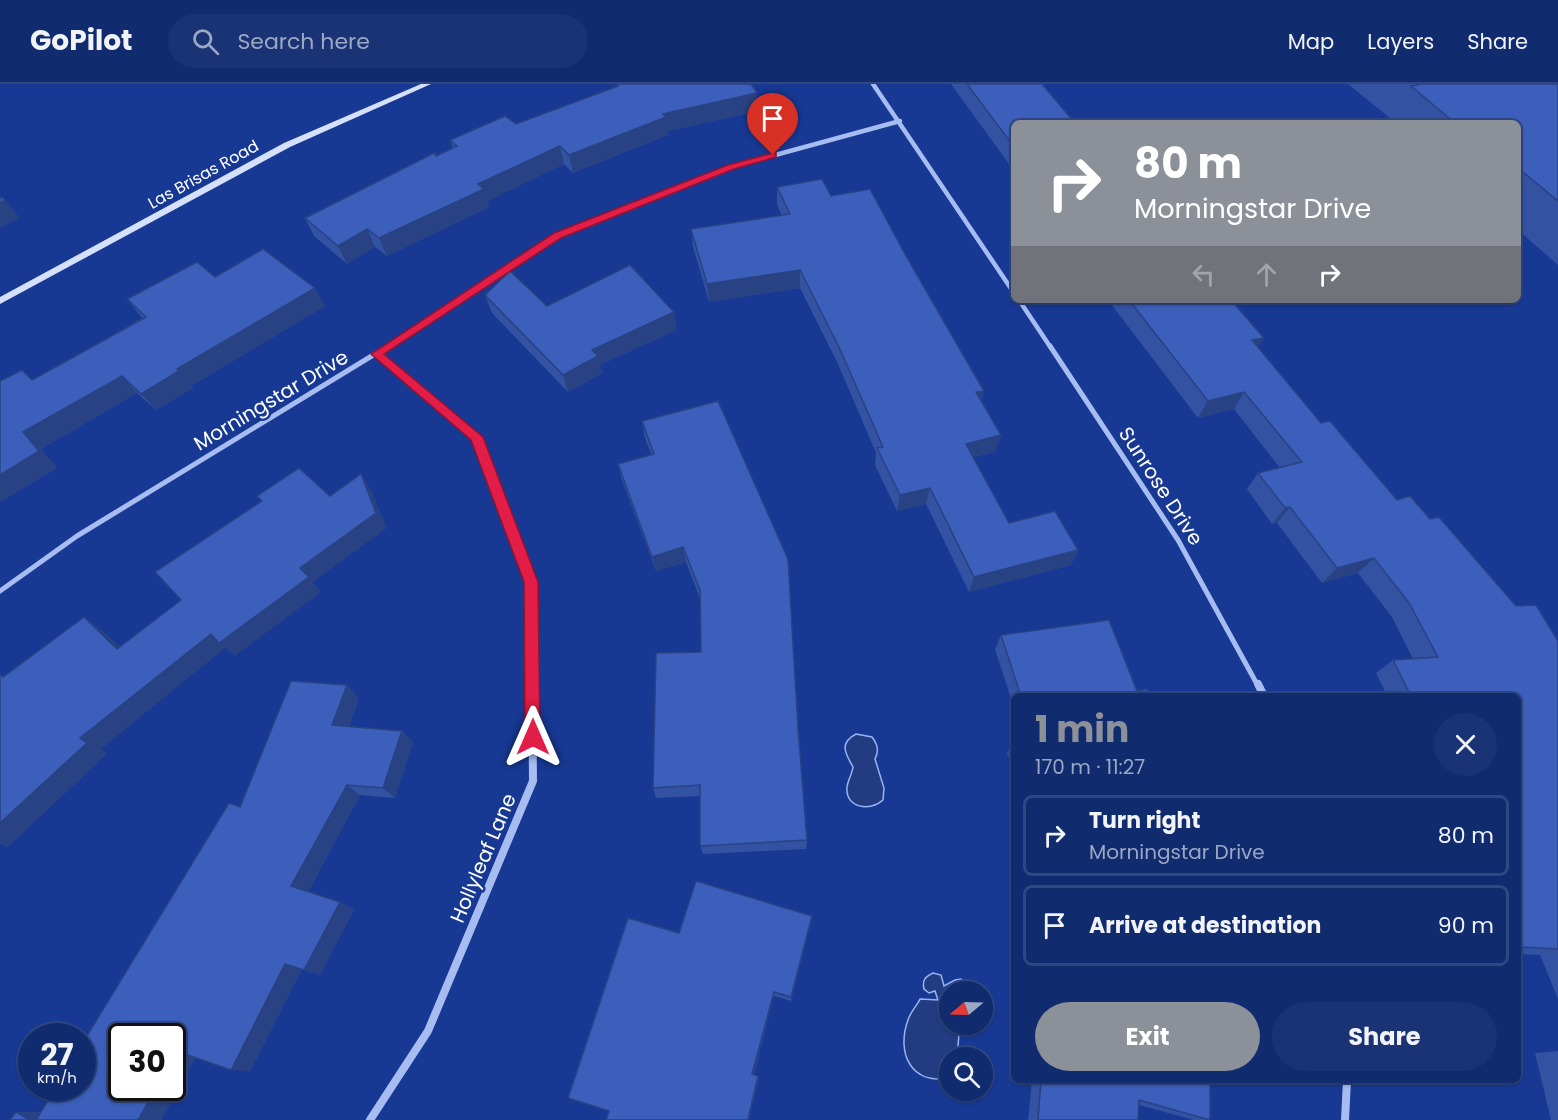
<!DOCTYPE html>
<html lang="en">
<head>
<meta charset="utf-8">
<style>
	:root { --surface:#112b6f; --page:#1a3374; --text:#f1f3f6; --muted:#9ca7c3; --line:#304782; --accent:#8c9099 }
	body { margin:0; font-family:Poppins,sans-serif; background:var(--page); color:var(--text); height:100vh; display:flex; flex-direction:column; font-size:22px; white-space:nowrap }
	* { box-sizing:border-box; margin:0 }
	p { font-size:20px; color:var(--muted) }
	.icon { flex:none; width:33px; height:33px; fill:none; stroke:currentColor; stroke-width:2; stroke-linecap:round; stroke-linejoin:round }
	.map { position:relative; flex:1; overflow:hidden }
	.side { position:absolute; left:1011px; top:609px; width:510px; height:390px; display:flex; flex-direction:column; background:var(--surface); border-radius:9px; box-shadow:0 2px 4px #0004,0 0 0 2px var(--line) }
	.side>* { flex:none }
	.top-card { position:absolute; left:1011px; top:36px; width:510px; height:183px; border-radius:9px; box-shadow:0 2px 4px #0004,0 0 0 2px var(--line); background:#8c9099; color:#fff; overflow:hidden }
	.needle { width:39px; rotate:251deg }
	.tools { position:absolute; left:939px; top:897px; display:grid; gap:12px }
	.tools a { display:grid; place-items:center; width:54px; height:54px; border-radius:50%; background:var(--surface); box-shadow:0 2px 4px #0004,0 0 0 2px var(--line); font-size:30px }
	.speed { position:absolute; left:18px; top:939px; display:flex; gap:12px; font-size:30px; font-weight:700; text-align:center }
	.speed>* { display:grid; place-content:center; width:78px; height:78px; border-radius:50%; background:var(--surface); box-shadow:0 2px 4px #0004,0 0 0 2px var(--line); line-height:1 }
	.speed small { font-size:15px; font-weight:400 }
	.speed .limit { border:3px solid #111; border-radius:9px; background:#fff; color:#111 }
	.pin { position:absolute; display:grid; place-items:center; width:51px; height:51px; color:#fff; margin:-62px -26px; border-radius:50% 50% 50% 0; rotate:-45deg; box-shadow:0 0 6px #0007 }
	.pin .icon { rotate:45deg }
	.me { position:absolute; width:66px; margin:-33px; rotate:0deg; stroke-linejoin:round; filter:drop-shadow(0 0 4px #0008) }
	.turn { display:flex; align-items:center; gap:21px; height:126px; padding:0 24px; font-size:27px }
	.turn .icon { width:78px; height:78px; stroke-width:2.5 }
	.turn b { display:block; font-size:42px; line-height:51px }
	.lanes { display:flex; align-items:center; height:57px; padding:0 24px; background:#0003; justify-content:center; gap:30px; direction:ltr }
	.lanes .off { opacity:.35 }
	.round { display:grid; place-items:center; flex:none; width:63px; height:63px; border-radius:32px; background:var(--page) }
	.head { display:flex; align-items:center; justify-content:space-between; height:102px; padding:0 24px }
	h1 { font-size:36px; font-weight:700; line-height:45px; color:var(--accent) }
	.action { display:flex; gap:12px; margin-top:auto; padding:12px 24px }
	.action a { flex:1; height:69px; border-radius:36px; background:var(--accent); color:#fff; font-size:24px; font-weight:700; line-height:69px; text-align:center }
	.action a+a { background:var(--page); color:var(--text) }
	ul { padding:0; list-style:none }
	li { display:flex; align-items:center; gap:18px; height:81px; margin:0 12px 9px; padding:0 12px; border:3px solid var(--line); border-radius:9px }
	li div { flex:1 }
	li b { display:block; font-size:22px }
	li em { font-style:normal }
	header { display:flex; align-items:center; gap:36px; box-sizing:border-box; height:84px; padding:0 30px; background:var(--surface); border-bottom:2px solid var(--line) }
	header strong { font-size:28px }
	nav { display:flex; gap:33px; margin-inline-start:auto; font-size:21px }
	.search { width:420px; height:54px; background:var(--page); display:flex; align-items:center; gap:15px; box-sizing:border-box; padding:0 21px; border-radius:33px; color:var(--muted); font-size:22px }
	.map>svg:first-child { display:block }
	.water { fill:#233c81; stroke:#99b4f3; stroke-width:1.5 }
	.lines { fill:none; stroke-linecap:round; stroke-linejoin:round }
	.street-far2 { stroke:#a7bcf1; stroke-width:4.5 }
	.street-far1 { stroke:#a7bcf1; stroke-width:5 }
	.street { stroke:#a7bcf1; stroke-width:8 }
	.secondary { fill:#d5e0fb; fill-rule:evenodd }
	.wall { fill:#3352a1 }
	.shaded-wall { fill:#294283 }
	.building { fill:#3b5fbb; stroke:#294283; stroke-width:1.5 }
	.route { fill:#e11d48; stroke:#92132f; stroke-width:1.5 }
	.labels { text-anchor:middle; stroke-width:5; stroke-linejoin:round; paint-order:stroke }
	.far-street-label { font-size:16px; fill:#fff; stroke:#173994 }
	.street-label { font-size:20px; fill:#fff; stroke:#173994 }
</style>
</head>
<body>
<header>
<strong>GoPilot</strong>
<div class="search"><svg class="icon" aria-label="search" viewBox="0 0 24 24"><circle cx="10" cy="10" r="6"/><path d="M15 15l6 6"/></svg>Search here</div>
<nav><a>Map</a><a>Layers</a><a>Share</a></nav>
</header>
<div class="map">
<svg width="1558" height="1036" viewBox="0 0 1558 1036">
	<rect width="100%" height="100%" fill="#173994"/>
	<g class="water">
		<path d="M 856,650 L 872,653 C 878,661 879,667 875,675 L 884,704 L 883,716 C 870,728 845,724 847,703 C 848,696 852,690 853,683 C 845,669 839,659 856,650 Z"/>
		<path d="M 933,889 L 941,891 L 944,902 L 955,896 L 961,895 L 976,907 L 950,908 L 950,940 L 971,941 L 959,950 L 958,962 L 961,973 L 950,974 L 949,994 C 911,1001 896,969 908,936 C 910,928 917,922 920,915 L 938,916 L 935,907 L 929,909 L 924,905 C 922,896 925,893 933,889 Z"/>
	</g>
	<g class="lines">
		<g class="street-far2">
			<polyline points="873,0 1014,209"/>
			<polyline points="1019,216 1051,264"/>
			<polyline points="386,264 558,151 731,83 900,37"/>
		</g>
		<g class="street-far1">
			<polyline points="1050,262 1178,456 1258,602"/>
			<polyline points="376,270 477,353 531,497 532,602"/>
			<polyline points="0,507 77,452 388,262"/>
		</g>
		<g class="street">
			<polyline points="1258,600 1264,612"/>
			<polyline points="370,1036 428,947 533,697 532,600"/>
			<polyline points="1345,1036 1347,996"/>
		</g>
		<polygon class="secondary" points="421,0 431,0 290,63 0,220 0,213 284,59"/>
	</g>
	<g class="wall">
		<polygon points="617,0 758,27 668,47 668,51 573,89 564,80 487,117 489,123 387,172 375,163 347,180 314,152 305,134 453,64 450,56 516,40 617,2"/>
		<polygon points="951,0 1042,0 1014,39 1014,87"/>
		<polygon points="1348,0 1558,0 1558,181 1518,146 1518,39 1389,39 1391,35"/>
		<polygon points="777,103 831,112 906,172 984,307 981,317 1001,351 995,368 973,373 1009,439 1078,466 1071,481 969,508 926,420 897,427 875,381 876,369 838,280 800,204 709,218 693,163 691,145 782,132 777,121"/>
		<polygon points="215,193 325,222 191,302 193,304 156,326 137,309 41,365 57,384 0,418 0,297 32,296 142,234 127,215"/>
		<polygon points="485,211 547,222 674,228 676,246 600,281 602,289 568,308 492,229"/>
		<polygon points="1108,216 1231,216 1258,263 1321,339 1397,416 1430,435 1516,522 1558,557 1558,915 1540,871 1518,870 1518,612 1387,612 1376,589 1393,576 1413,575 1392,533 1358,489 1322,499 1277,439 1272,440 1247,405 1258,389 1280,384 1234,325 1198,334"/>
		<polygon points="642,337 798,644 807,756 806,765 703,770 700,762 700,712 656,714 653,704 701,568 700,515 686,478 656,487 622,396 618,380 651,370 645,354"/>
		<polygon points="1001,551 1137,607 1150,612 1014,612 1014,624 995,565"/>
		<polygon points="359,614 349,643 402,647 413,658 395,714 360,711 308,808 354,825 320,891 302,885 250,987 195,974 161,1036 10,1036 41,1028 240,723"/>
		<polygon points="1014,658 1014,690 1007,669"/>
		<polygon points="811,839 791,917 774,912 754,990 759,993 749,1036 679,849"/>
		<polygon points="1558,967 1558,1036 1551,1036 1535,969"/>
		<polygon points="1032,996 1210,996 1210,1036 1194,1036 1139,1021 1138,1036 1028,1036"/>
	</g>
	<g class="shaded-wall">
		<polygon points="757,9 758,27 668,47 668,51 573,89 569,71 663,30"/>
		<polygon points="560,62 564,80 487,117 489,123 387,172 379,154 478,100"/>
		<polygon points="5,116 20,134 0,144 0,119"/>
		<polygon points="367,145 375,163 347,180 338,162"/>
		<polygon points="800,186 800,204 709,218 707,200"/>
		<polygon points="315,204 325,222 191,302 193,304 156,326 141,310 177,285"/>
		<polygon points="674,228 676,246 600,281 602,289 568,308 563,291 592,266"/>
		<polygon points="1264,254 1253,271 1252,256"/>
		<polygon points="122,292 137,309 41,365 57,384 0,418 0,391 23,348"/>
		<polygon points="984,307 979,324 976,308"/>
		<polygon points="1244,308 1234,325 1198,334 1208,317"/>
		<polygon points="1001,351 995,368 961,376 966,360"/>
		<polygon points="361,390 371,406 387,444 313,498 321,508 235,572 225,564 101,665 107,670 8,763 0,760 0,739 80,654 211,550 300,484"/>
		<polygon points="930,404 926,420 897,427 900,411"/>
		<polygon points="1290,423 1277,439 1272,440 1285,424"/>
		<polygon points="683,463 686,478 656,487 652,473"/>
		<polygon points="1078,466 1071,481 969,508 974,493"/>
		<polygon points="1374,474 1358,489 1322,499 1337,484"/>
		<polygon points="84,533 103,547 136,578 117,565"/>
		<polygon points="347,601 359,614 345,653 332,641"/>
		<polygon points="402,647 413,658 395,714 383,704"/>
		<polygon points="347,701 360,711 307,810 291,802"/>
		<polygon points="340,818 354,825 320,891 304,886"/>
		<polygon points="812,832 811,839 791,917 791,913"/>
		<polygon points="285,880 302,885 250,987 231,986"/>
		<polygon points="774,908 774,912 753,992 752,990"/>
		<polygon points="176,967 197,970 161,1036 138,1036 156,1004 172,1004 172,974"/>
		<polygon points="758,992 759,993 749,1036 748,1036"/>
		<polygon points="16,1028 44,1028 58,1036 30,1036"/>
	</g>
	<g class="building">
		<polygon points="617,0 751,0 757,9 663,30 666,33 569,71 560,62 478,100 484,105 379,154 367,145 338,162 305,134 434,69 436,72 457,62 450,56 505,32 516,40 618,2"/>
		<polygon points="967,0 1042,0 1075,39 1014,39 1014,63"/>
		<polygon points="1416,0 1558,0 1558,117 1518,84 1518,39 1455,39 1411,2 1417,1"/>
		<polygon points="822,95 831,112 870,105 906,172 984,307 976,308 1001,351 966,360 1009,439 1055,427 1078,466 974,493 930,404 900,411 877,364 883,363 839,263 800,186 707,200 691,145 790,130 777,103"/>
		<polygon points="0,112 5,116 0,119"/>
		<polygon points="263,165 315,204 177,285 179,287 141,310 122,292 23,348 39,367 0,391 0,297 22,286 32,296 146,233 127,215 197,178 215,193"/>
		<polygon points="630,181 674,228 592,266 598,272 563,291 485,211 510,187 547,222"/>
		<polygon points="1129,216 1231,216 1264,254 1252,256 1321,339 1330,337 1397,416 1410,412 1430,435 1439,433 1516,522 1536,521 1558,557 1558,865 1520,863 1518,858 1518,612 1411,612 1393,576 1438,573 1409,519 1374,474 1337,484 1290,423 1285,424 1258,389 1302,378 1244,308 1208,317"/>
		<polygon points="718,317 788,475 798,644 807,756 700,762 700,701 653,704 656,569 701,568 700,506 683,463 652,473 618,380 654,370 642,337"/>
		<polygon points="299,384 330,412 361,390 376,429 300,484 309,493 219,559 211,550 80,654 87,659 0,739 0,590 3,593 84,533 117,565 181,516 155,488 262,417 257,412"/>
		<polygon points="1109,536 1137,607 1147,605 1150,612 1021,612 1001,551"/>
		<polygon points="291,597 347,601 332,641 402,647 383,704 347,701 291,802 340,818 304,886 285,880 231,986 176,967 172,974 172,952 122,952 122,1004 156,1004 138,1036 36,1036 56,1004 82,1004 82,960 229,719 240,723"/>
		<polygon points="696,797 812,832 791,913 774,908 752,990 758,992 748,1036 606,1036 609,1027 568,1014 628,834 679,849"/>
		<polygon points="1041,996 1210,996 1210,1036 1139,1016 1138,1036 1038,1036"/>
		<polygon points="16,1028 30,1036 10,1036"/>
	</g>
	<polygon class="route" points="773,69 776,69 776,73 734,85 561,154 384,270 483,353 538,498 540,653 538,658 533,660 527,658 525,653 524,498 471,356 371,270 554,149 728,81"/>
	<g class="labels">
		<g class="far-street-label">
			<text transform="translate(203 90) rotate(-29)" y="6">Las Brisas Road</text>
		</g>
		<g class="street-label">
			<text transform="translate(271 316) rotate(-31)" y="7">Morningstar Drive</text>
			<text transform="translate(1161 402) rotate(57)" y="7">Sunrose Drive</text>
			<text transform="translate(483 774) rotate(-67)" y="7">Hollyleaf Lane</text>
		</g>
	</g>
</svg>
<div class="tools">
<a><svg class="needle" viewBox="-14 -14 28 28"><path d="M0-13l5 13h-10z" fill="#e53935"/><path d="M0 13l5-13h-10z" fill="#9ca7c3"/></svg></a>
<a><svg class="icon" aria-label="search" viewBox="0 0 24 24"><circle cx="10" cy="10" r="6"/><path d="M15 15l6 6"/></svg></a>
</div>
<div class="speed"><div>27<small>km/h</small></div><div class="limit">30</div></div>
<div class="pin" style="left:773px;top:71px;background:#d93025"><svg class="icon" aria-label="arrive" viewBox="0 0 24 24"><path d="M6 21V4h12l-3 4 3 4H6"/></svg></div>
<svg class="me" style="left:533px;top:653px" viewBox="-20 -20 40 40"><path d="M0-17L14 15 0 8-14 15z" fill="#e11d48" stroke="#fff" stroke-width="4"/></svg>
<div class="top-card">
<div class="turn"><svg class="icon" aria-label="right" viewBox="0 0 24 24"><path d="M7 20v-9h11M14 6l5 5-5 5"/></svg><div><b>80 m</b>Morningstar Drive</div></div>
<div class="lanes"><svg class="icon off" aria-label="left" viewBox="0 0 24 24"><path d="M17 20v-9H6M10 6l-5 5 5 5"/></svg><svg class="icon off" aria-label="ahead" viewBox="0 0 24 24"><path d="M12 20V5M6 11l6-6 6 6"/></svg><svg class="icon" aria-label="right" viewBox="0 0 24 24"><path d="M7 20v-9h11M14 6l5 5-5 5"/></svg></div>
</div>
<section class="side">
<div class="head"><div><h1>1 min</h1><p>170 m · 11:27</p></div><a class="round"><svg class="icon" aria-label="close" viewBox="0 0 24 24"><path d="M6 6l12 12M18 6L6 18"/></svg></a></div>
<ul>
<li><svg class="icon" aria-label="right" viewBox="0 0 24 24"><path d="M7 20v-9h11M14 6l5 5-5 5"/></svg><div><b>Turn right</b><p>Morningstar Drive</p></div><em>80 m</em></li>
<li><svg class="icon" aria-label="arrive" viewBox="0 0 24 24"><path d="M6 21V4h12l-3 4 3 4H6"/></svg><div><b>Arrive at destination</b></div><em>90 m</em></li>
</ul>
<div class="action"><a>Exit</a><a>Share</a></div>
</section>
</div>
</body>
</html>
